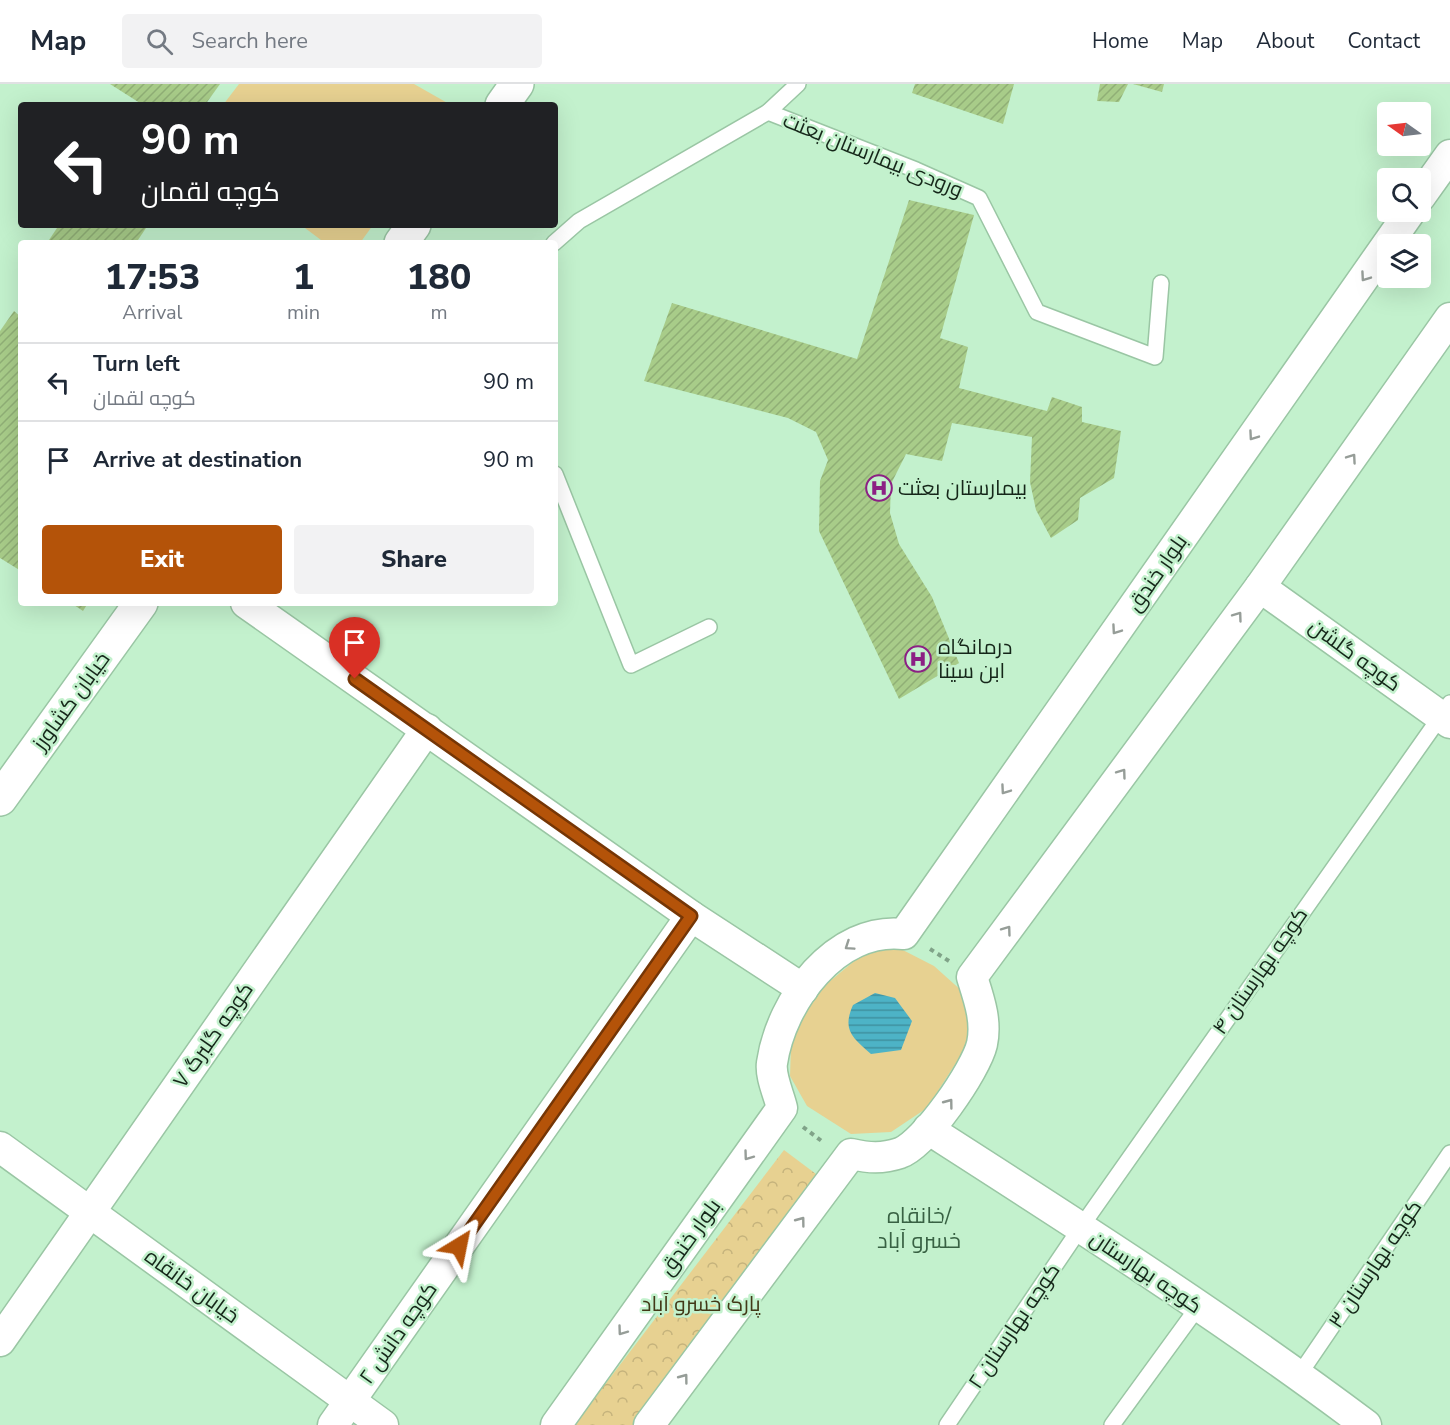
<!DOCTYPE html>
<html lang="en">
<head>
<meta charset="utf-8">
<style>
	:root { --surface:#fff; --page:#f2f2f3; --text:#1f2937; --muted:#747a83; --line:#e0e1e3; --accent:#b45309 }
	body { margin:0; font-family:"Nunito Sans",Cairo,sans-serif; background:var(--page); color:var(--text); height:100vh; display:flex; flex-direction:column; font-size:22px; white-space:nowrap }
	* { box-sizing:border-box; margin:0 }
	p { font-size:20px; color:var(--muted) }
	.icon { flex:none; width:33px; height:33px; fill:none; stroke:currentColor; stroke-width:2; stroke-linecap:round; stroke-linejoin:round }
	.map { position:relative; flex:1; overflow:hidden }
	.sheet { position:absolute; left:18px; top:156px; width:540px; height:366px; display:flex; flex-direction:column; background:var(--surface); border-radius:6px; box-shadow:0 6px 24px #0002 }
	.sheet>* { flex:none }
	.banner { position:absolute; left:18px; top:18px; width:540px; height:126px; border-radius:6px; box-shadow:0 6px 24px #0002; background:#202124; color:#fff; overflow:hidden }
	.needle { width:39px; rotate:284deg }
	.fabs { position:absolute; left:1377px; top:18px; display:grid; gap:12px }
	.fabs a { display:grid; place-items:center; width:54px; height:54px; border-radius:6px; background:var(--surface); box-shadow:0 6px 24px #0002; font-size:30px }
	.pin { position:absolute; display:grid; place-items:center; width:51px; height:51px; color:#fff; margin:-62px -26px; border-radius:50% 50% 50% 0; rotate:-45deg; box-shadow:0 0 6px #0007 }
	.pin .icon { rotate:45deg }
	.me { position:absolute; width:66px; margin:-33px; rotate:35deg; stroke-linejoin:round; filter:drop-shadow(0 0 4px #0008) }
	.turn { display:flex; align-items:center; gap:21px; height:126px; padding:0 24px; font-size:27px }
	.turn .icon { width:78px; height:78px; stroke-width:2.5 }
	.turn b { display:block; font-size:42px; line-height:51px }
	.eta { display:flex; justify-content:space-evenly; align-items:center; height:102px; text-align:center }
	.eta b { font-size:36px; font-weight:800; line-height:42px }
	.action { display:flex; gap:12px; margin-top:auto; padding:12px 24px }
	.action a { flex:1; height:69px; border-radius:6px; background:var(--accent); color:#fff; font-size:24px; font-weight:800; line-height:69px; text-align:center }
	.action a+a { background:var(--page); color:var(--text) }
	ul { padding:0; list-style:none }
	li { display:flex; align-items:center; gap:18px; height:78px; padding:0 24px; border-top:2px solid var(--line) }
	li div { flex:1 }
	li b { display:block; font-size:22px }
	li em { font-style:normal }
	header { display:flex; align-items:center; gap:36px; box-sizing:border-box; height:84px; padding:0 30px; background:var(--surface); border-bottom:2px solid var(--line) }
	header strong { font-size:28px }
	nav { display:flex; gap:33px; margin-inline-start:auto; font-size:21px }
	.search { width:420px; height:54px; background:var(--page); display:flex; align-items:center; gap:15px; box-sizing:border-box; padding:0 21px; border-radius:6px; color:var(--muted); font-size:22px }
	.map>svg:first-child { display:block }
	.green { fill:#e7d191 }
	.park { fill:url(#park-crowns) }
	.water { fill:url(#water-rules) }
	.building { fill:url(#building-hatch) }
	.lines { fill:none; stroke-linecap:round; stroke-linejoin:round }
	.lane-casing { stroke:#9ac6a4; stroke-width:18 }
	.street-casing { stroke:#9ac6a4; stroke-width:33 }
	.secondary-casing { stroke:#9ac6a4; stroke-width:36 }
	.path { stroke:#80a388; stroke-width:4; stroke-dasharray:4.5 4.5; stroke-linecap:butt }
	.lane { stroke:#fff; stroke-width:15 }
	.street { stroke:#fff; stroke-width:30 }
	.secondary { stroke:#fff; stroke-width:33 }
	.oneway { stroke:#969d98 }
	.route-casing { stroke:#753606; stroke-width:15 }
	.route { stroke:#b45309; stroke-width:10 }
	.labels { text-anchor:middle; stroke-width:5; stroke-linejoin:round; paint-order:stroke }
	.street-label { font-size:21px; fill:#152619; stroke:#c3f1cd }
	.poi-label { font-size:21px; fill:#152619; stroke:#c3f1cd; text-anchor:start }
	.park-label { font-size:21px; fill:#423817; stroke:#c3f1cd }
	.neighbourhood-label { font-size:22px; fill:#386143; stroke:#c3f1cd }
</style>
</head>
<body>
<header>
<strong>Map</strong>
<div class="search"><svg class="icon" aria-label="search" viewBox="0 0 24 24"><circle cx="10" cy="10" r="6"/><path d="M15 15l6 6"/></svg>Search here</div>
<nav><a>Home</a><a>Map</a><a>About</a><a>Contact</a></nav>
</header>
<div class="map">
<svg width="1450" height="1341" viewBox="0 0 1450 1341">
	<defs>
		<pattern id="park-crowns" width="20" height="18" patternUnits="userSpaceOnUse" patternTransform="scale(1.5)"><rect width="20" height="18" fill="#e7d191"/><path d="M2 6a3 3 0 1 1 6 0M12 15a3 3 0 1 1 6 0" fill="none" stroke="#c5b37c"/></pattern>
		<pattern id="water-rules" width="6" height="5" patternUnits="userSpaceOnUse" patternTransform="scale(1.5)"><rect width="6" height="5" fill="#4db3c6"/><path d="M0 2.5h6" fill="none" stroke="#3f91a0"/></pattern>
		<pattern id="building-hatch" width="6" height="6" patternUnits="userSpaceOnUse" patternTransform="scale(1.5)"><rect width="6" height="6" fill="#a8cc89"/><path d="M-1 1l2-2M0 6l6-6M5 7l2-2" fill="none" stroke="#90af76"/></pattern>
	</defs>
	<rect width="100%" height="100%" fill="#c3f1cd"/>
	<g class="green">
		<polygon points="239,0 414,0 451,21 223,21"/>
		<polygon points="301,141 373,141 360,159 325,159"/>
		<polygon points="893,861 934,882 963,908 973,931 965,965 927,1024 891,1048 851,1050 807,1022 790,992 791,961 812,912 864,869"/>
	</g>
	<polygon class="park" points="784,1066 828,1099 644,1341 574,1341"/>
	<path class="water" d="M 875,909 L 895,914 L 912,937 L 901,966 L 871,970 C 852,953 842,946 853,921 Z"/>
	<g class="building">
		<polygon points="110,0 220,0 205,21 143,21"/>
		<polygon points="915,0 1014,0 1003,40 912,9"/>
		<polygon points="1100,0 1128,0 1119,18 1097,17"/>
		<polygon points="1133,0 1164,0 1162,8"/>
		<polygon points="909,116 974,131 940,254 968,263 959,304 1047,327 1052,313 1082,323 1082,338 1121,347 1114,394 1080,414 1078,436 1051,454 1036,426 1030,398 1032,353 952,339 942,377 906,370 891,400 890,429 899,460 932,513 959,579 899,615 819,447 820,397 828,376 816,348 788,334 644,297 672,219 857,275"/>
		<polygon points="59,141 148,141 136,159 47,159"/>
		<polygon points="14,227 21,233 21,487 0,474 0,247"/>
		<polygon points="71,519 88,519 83,527"/>
	</g>
	<g class="lines">
		<g class="lane-casing">
			<g id="lane">
				<polyline points="798,0 768,28 916,86 979,114 1037,228 1155,273 1161,199"/>
				<polyline points="554,159 579,137 768,28"/>
				<polyline points="555,390 631,581 709,543"/>
				<polyline points="1299,1291 1450,1069"/>
				<polyline points="947,1341 1081,1143 1450,619"/>
				<polyline points="1112,1341 1198,1223"/>
			</g>
		</g>
		<g class="street-casing">
			<g id="street">
				<polyline points="1420,113 1450,71"/>
				<polyline points="1260,503 1450,639"/>
				<polyline points="246,519 691,832 803,905"/>
				<path d="M 928,1045 C 1076,1140 1225,1235 1366,1341"/>
				<polyline points="0,1063 383,1341"/>
				<polyline points="0,1257 427,645"/>
				<polyline points="333,1341 691,832"/>
				<path d="M 556,1341 L 782,1024 C 779,1011 770,992 772,979 C 781,917 836,842 904,850 L 1410,128"/>
				<path d="M 649,1341 L 851,1070 C 869,1074 882,1075 900,1069 C 925,1060 976,986 982,960 C 987,937 979,915 972,893 L 1260,503 L 1450,234"/>
			</g>
		</g>
		<g class="secondary-casing">
			<g id="secondary">
				<polyline points="502,21 517,0"/>
				<polyline points="401,159 414,141"/>
				<polyline points="0,715 141,519"/>
			</g>
		</g>
		<g class="path">
			<polyline points="930,865 949,877"/>
			<polyline points="803,1043 823,1058"/>
		</g>
		<use href="#lane" class="lane"/>
		<use href="#street" class="street"/>
		<use href="#secondary" class="secondary"/>
	</g>
	<defs><path id="oneway-chevron" d="M-2-3.5L2.5 0L-2 3.5" fill="none" stroke-width="1.6" stroke-linecap="round" stroke-linejoin="round" transform="scale(1.5)"/></defs>
	<g class="oneway">
		<use href="#oneway-chevron" transform="translate(1365 193) rotate(125)"/>
		<use href="#oneway-chevron" transform="translate(1253 352) rotate(125)"/>
		<use href="#oneway-chevron" transform="translate(1352 374) rotate(-55)"/>
		<use href="#oneway-chevron" transform="translate(1238 532) rotate(-54)"/>
		<use href="#oneway-chevron" transform="translate(1116 546) rotate(125)"/>
		<use href="#oneway-chevron" transform="translate(1122 689) rotate(-54)"/>
		<use href="#oneway-chevron" transform="translate(1005 706) rotate(125)"/>
		<use href="#oneway-chevron" transform="translate(1007 846) rotate(-54)"/>
		<use href="#oneway-chevron" transform="translate(849 862) rotate(146)"/>
		<use href="#oneway-chevron" transform="translate(949 1019) rotate(-53)"/>
		<use href="#oneway-chevron" transform="translate(748 1072) rotate(126)"/>
		<use href="#oneway-chevron" transform="translate(801 1137) rotate(-53)"/>
		<use href="#oneway-chevron" transform="translate(622 1247) rotate(126)"/>
		<use href="#oneway-chevron" transform="translate(684 1294) rotate(-53)"/>
	</g>
	<g class="lines">
		<g class="route-casing">
			<polyline id="route" points="355,595 691,832 459,1162"/>
		</g>
		<use href="#route" class="route"/>
	</g>
	<defs>
		<g id="hospital-ring" transform="scale(1.35)"><circle r="9.5" fill="#c3f1cd" stroke="#8c2084" stroke-width="1.5"/><path d="M-5-5h3v3.5h4V-5h3V5h-3V1.5h-4V5h-3Z" fill="#8c2084"/></g>
	</defs>
	<g fill-rule="evenodd">
		<use href="#hospital-ring" x="879" y="404"/>
		<use href="#hospital-ring" x="918" y="575"/>
	</g>
	<g class="labels">
		<g class="street-label">
			<text transform="translate(873 71) rotate(22)" y="7">ورودی بیمارستان بعثت</text>
			<text transform="translate(1157 489) rotate(-55)" y="7">بلوار خندق</text>
			<text transform="translate(1355 571) rotate(36)" y="7">کوچه گلشن</text>
			<text transform="translate(71 617) rotate(-54)" y="7">خیابان کشاورز</text>
			<text transform="translate(1260 887) rotate(-55)" y="7">کوچه بهارستان ۴</text>
			<text transform="translate(213 951) rotate(-55)" y="7">کوچه گلبرگ ۷</text>
			<text transform="translate(690 1153) rotate(-54)" y="7">بلوار خندق</text>
			<text transform="translate(1375 1180) rotate(-56)" y="7">کوچه بهارستان ۳</text>
			<text transform="translate(1146 1188) rotate(34)" y="7">کوچه بهارستان</text>
			<text transform="translate(192 1202) rotate(36)" y="7">خیابان خانقاه</text>
			<text transform="translate(1014 1242) rotate(-56)" y="7">کوچه بهارستان ۲</text>
			<text transform="translate(398 1249) rotate(-55)" y="7">کوچه دانش ۲</text>
		</g>
		<g class="poi-label">
			<text x="898" y="411">بیمارستان بعثت</text>
			<text x="938" y="570">درمانگاه<tspan x="938" dy="24">ابن سینا</tspan></text>
		</g>
		<g class="park-label">
			<text x="701" y="1227">پارک خسرو آباد</text>
		</g>
		<g class="neighbourhood-label">
			<text x="919" y="1139">خانقاه/<tspan x="919" dy="25">خسرو آباد</tspan></text>
		</g>
	</g>
</svg>
<div class="fabs">
<a><svg class="needle" viewBox="-14 -14 28 28"><path d="M0-13l5 13h-10z" fill="#e53935"/><path d="M0 13l5-13h-10z" fill="#747a83"/></svg></a>
<a><svg class="icon" aria-label="search" viewBox="0 0 24 24"><circle cx="10" cy="10" r="6"/><path d="M15 15l6 6"/></svg></a>
<a><svg class="icon" aria-label="layers" viewBox="0 0 24 24"><path d="M12 4l9 5-9 5-9-5zM3 14l9 5 9-5"/></svg></a>
</div>
<div class="pin" style="left:355px;top:595px;background:#d93025"><svg class="icon" aria-label="arrive" viewBox="0 0 24 24"><path d="M6 21V4h12l-3 4 3 4H6"/></svg></div>
<svg class="me" style="left:459px;top:1162px" viewBox="-20 -20 40 40"><path d="M0-17L14 15 0 8-14 15z" fill="#b45309" stroke="#fff" stroke-width="4"/></svg>
<div class="banner">
<div class="turn"><svg class="icon" aria-label="left" viewBox="0 0 24 24"><path d="M17 20v-9H6M10 6l-5 5 5 5"/></svg><div><b>90 m</b>کوچه لقمان</div></div>
</div>
<section class="sheet">
<div class="eta">
<div><b>17:53</b><p>Arrival</p></div>
<div><b>1</b><p>min</p></div>
<div><b>180</b><p>m</p></div>
</div>
<ul>
<li><svg class="icon" aria-label="left" viewBox="0 0 24 24"><path d="M17 20v-9H6M10 6l-5 5 5 5"/></svg><div><b>Turn left</b><p>کوچه لقمان</p></div><em>90 m</em></li>
<li><svg class="icon" aria-label="arrive" viewBox="0 0 24 24"><path d="M6 21V4h12l-3 4 3 4H6"/></svg><div><b>Arrive at destination</b></div><em>90 m</em></li>
</ul>
<div class="action"><a>Exit</a><a>Share</a></div>
</section>
</div>
</body>
</html>
